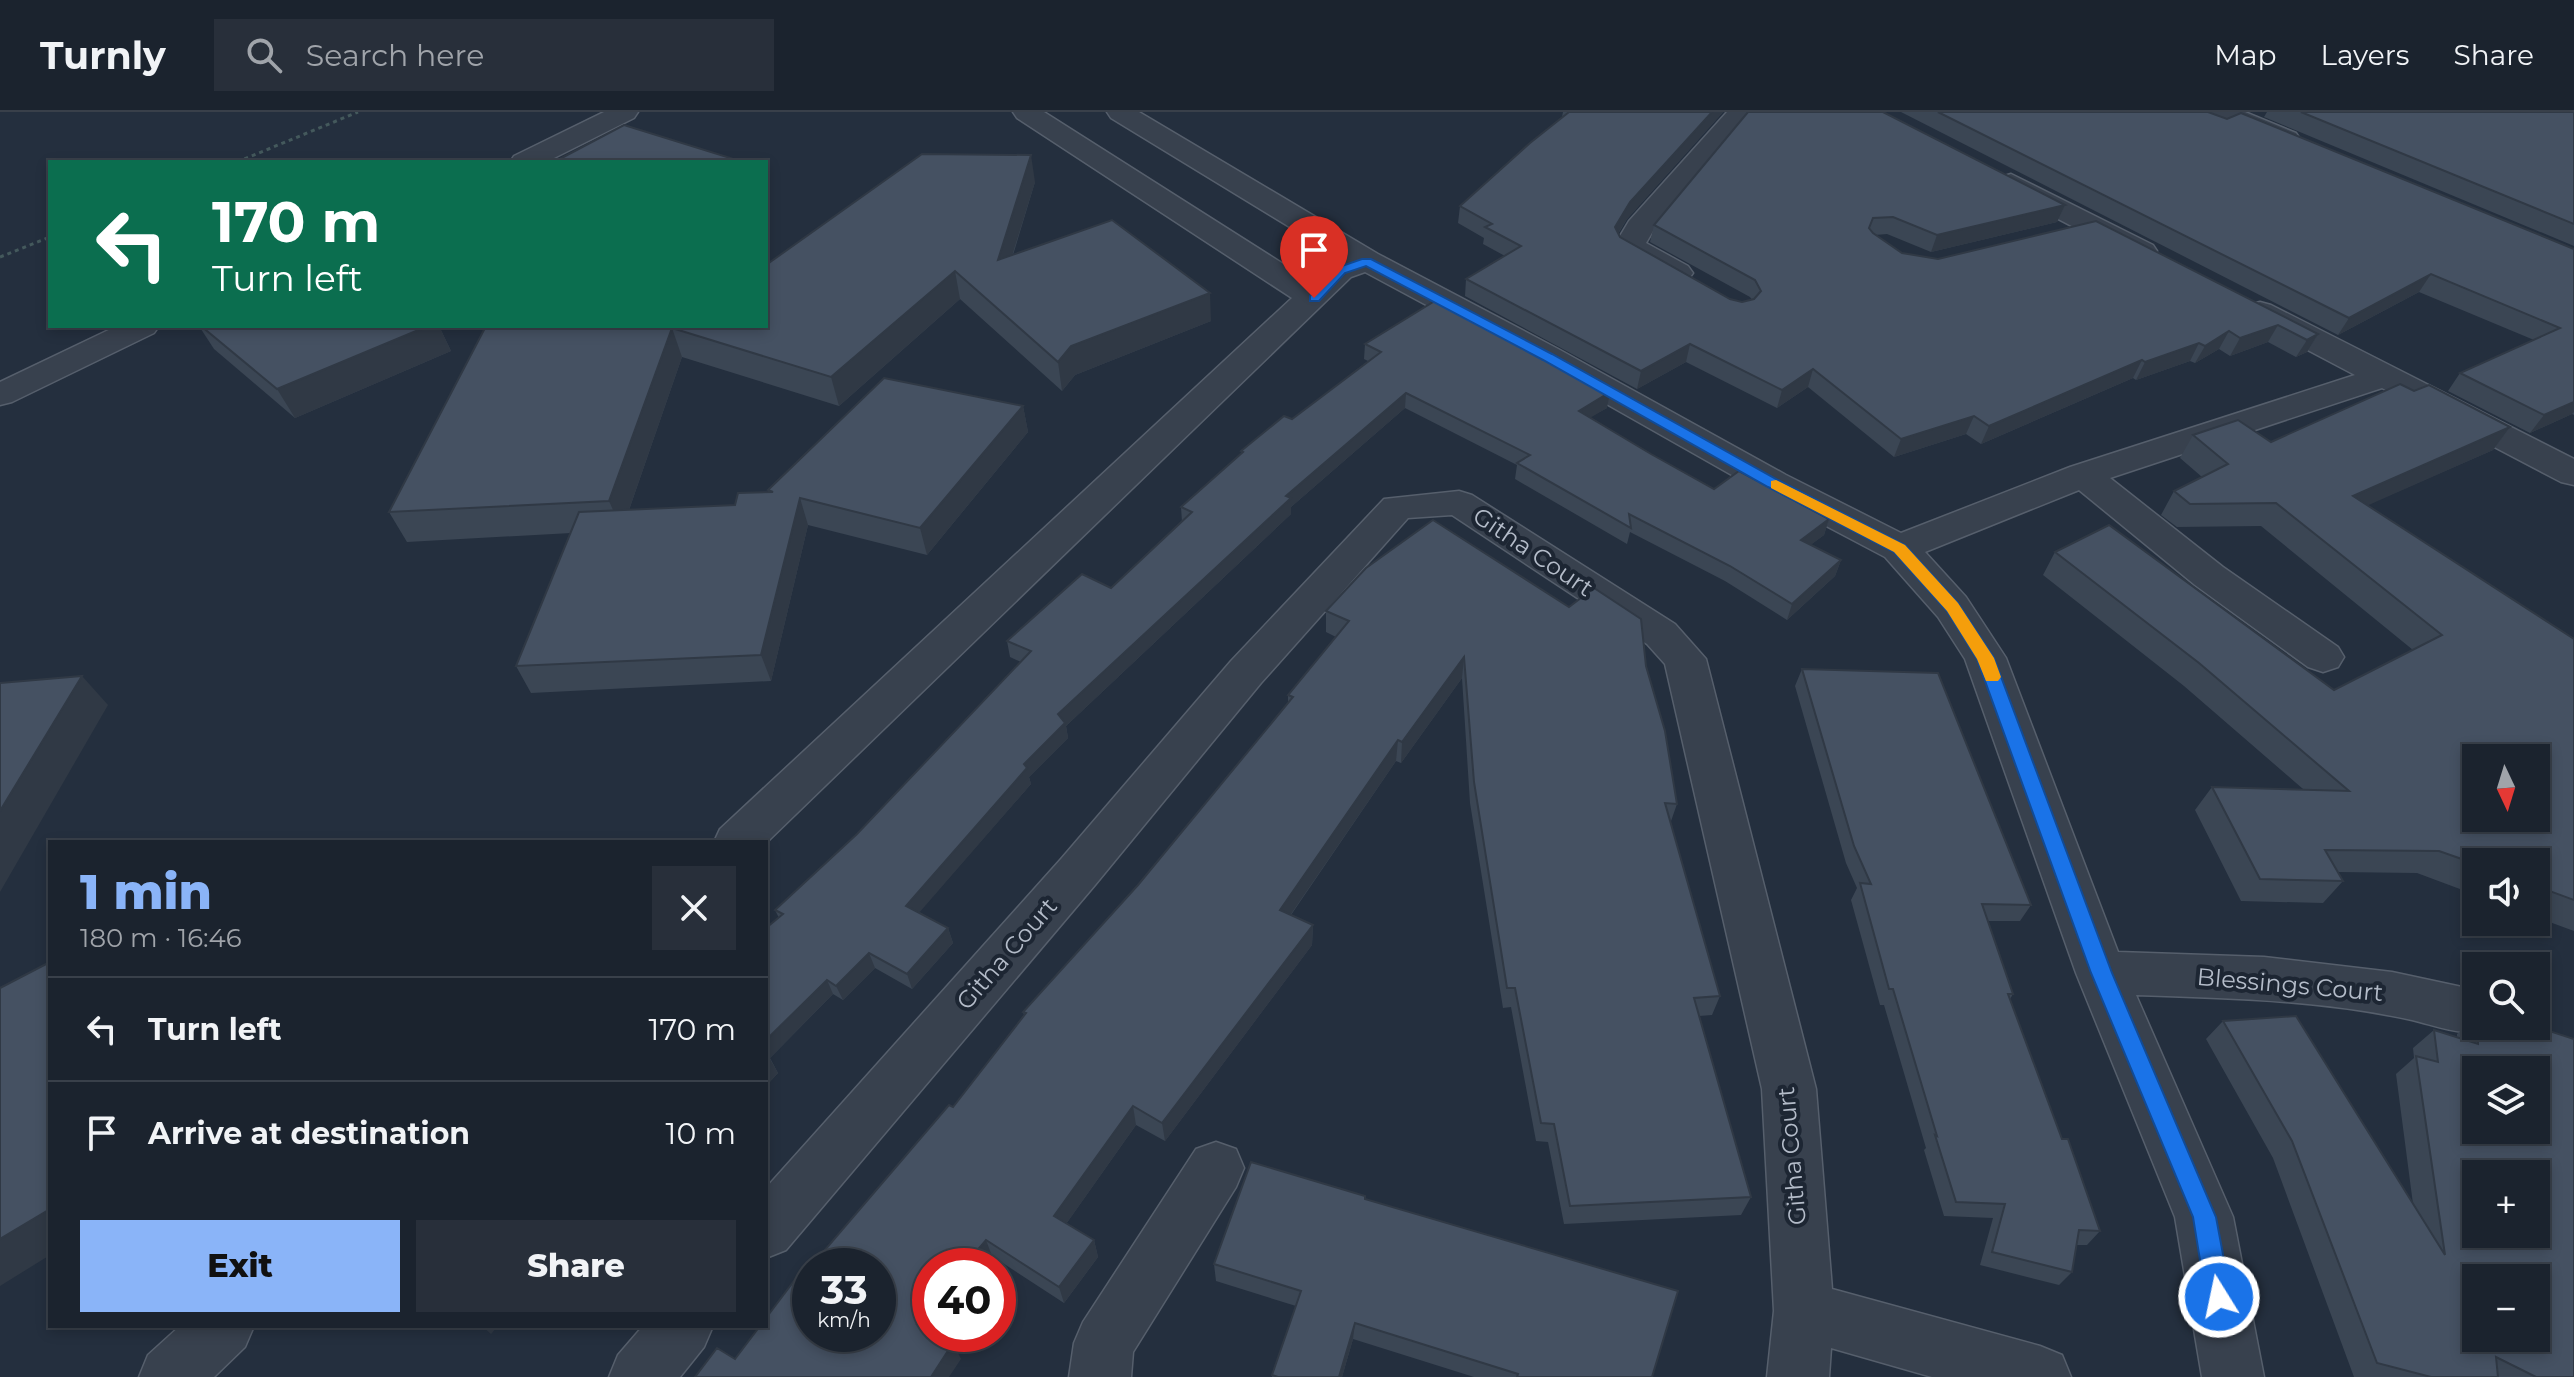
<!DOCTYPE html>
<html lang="en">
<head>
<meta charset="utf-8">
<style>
	:root { --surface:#1b232e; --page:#282f3a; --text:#f1f3f6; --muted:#a0a4aa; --line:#39404a; --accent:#8ab4f8 }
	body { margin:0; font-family:Montserrat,sans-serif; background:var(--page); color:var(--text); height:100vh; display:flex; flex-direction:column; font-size:30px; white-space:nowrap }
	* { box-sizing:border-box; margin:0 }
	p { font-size:26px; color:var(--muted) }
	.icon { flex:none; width:44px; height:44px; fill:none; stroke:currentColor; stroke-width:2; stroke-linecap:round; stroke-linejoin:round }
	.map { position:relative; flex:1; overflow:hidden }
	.details { position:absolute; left:48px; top:728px; width:720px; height:488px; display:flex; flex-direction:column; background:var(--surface); border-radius:0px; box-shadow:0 4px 12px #0003,0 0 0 2px var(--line) }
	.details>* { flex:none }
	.guide { position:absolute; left:48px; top:48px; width:720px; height:168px; border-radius:0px; box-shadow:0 4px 12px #0003,0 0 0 2px var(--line); background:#0b6e4f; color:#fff; overflow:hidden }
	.needle { width:52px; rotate:176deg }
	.controls { position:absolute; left:2462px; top:632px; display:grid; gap:16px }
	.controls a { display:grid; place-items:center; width:88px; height:88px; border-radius:0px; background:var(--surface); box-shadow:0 4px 12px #0003,0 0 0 2px var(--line); font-size:40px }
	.speed { position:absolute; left:792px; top:1136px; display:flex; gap:16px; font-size:40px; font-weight:700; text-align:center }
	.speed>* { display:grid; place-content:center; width:104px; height:104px; border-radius:50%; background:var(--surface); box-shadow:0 4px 12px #0003,0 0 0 2px var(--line); line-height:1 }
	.speed small { font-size:20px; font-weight:400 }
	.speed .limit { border:12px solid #d22; background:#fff; color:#111 }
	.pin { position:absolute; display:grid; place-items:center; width:68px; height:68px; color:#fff; margin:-82px -34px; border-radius:50% 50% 50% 0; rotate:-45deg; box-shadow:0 0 8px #0007 }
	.pin .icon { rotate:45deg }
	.me { position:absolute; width:88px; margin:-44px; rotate:350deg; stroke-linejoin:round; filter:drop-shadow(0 0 6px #0008) }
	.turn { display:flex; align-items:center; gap:28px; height:168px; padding:0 32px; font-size:36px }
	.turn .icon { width:104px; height:104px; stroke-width:2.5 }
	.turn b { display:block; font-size:56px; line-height:68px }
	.round { display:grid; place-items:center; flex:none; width:84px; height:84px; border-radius:0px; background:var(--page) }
	.headline { display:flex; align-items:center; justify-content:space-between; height:136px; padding:0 32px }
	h1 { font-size:48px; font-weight:800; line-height:60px; color:var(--accent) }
	.action { display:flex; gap:16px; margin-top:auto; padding:16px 32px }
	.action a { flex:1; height:92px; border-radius:0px; background:var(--accent); color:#111; font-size:32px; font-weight:800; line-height:92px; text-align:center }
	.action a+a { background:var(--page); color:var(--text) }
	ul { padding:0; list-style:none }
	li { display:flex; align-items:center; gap:24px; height:104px; padding:0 32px; border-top:2px solid var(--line) }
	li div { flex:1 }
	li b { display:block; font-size:30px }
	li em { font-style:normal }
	header { display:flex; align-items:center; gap:48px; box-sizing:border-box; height:112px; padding:0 40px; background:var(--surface); border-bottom:2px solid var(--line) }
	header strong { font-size:38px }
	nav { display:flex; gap:44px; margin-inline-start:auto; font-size:28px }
	.search { width:560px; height:72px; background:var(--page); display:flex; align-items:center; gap:20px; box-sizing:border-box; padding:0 28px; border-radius:0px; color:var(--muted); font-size:30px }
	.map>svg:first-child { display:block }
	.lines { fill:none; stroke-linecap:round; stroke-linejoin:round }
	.minor-casing { stroke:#565f6c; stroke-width:3 }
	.path { stroke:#44595c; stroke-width:3; stroke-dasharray:4 4; stroke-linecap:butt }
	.minor { fill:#38414e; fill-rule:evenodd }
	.wall { fill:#3b4654 }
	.shaded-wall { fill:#303945 }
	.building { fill:#455162; stroke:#303945; stroke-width:2; fill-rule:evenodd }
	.route { fill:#1a73e8; stroke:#114b97; stroke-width:2 }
	.slow { fill:#f59e0b }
	.labels { text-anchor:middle; stroke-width:8; stroke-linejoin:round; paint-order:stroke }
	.street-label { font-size:24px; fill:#b4bcc9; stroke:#1d2633 }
</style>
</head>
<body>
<header>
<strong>Turnly</strong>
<div class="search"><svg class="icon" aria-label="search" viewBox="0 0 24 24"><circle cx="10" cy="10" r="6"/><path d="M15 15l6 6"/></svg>Search here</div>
<nav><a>Map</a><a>Layers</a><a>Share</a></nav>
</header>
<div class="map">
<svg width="2574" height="1265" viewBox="0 0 2574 1265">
	<rect width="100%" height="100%" fill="#242f3e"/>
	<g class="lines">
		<g class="minor-casing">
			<g id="minor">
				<polygon points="604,0 638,0 634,6 546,50 510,50 514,44"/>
				<path d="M 1013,0 L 1044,0 L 1310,169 L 1329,151 L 1342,147 L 1111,6 L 1107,0 L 1139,0 L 1378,142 L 1560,238 L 1786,363 L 1901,421 L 2070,355 L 2355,263 L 2249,207 L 2244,200 L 2249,193 L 2260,190 L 2271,193 L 2574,347 L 2574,373 L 2561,370 L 2382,276 L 2110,366 L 2223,455 L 2338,535 L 2344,545 L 2338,555 L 2323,560 L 2308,555 L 2195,473 L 2079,378 L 1925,440 L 1966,485 L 2006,546 L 2118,840 L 2264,845 L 2392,860 L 2476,878 L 2476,914 L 2495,914 C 2472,929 2438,914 2412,908 C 2322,888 2228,886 2136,883 L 2233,1105 L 2264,1265 L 2202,1265 L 2175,1105 L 2076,861 L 1965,547 L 1938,505 L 1885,445 L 1760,379 L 1536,252 L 1365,160 L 1351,165 L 766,731 L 714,730 L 720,717 L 1292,186 L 1017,6 Z"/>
				<path d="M 1727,0 L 1754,0 L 1653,119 L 1646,131 L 1688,154 L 1693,161 L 1688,168 C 1663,174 1639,152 1618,140 L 1614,134 L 1629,109 Z"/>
				<polygon points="2209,0 2245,0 2296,21 2300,27 2296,33 2276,33 2213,6"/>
				<polygon points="2011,62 2153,133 2157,139 2153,145 2142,148 2131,145 2001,77 1997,71 2001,65"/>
				<polygon points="117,214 159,214 154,221 12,290 0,293 0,270"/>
				<polygon points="1459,379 1472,383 1675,512 1706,547 1816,977 1832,1177 2040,1234 2062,1243 2071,1265 1932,1265 1831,1236 1829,1265 1767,1265 1774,1199 1762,977 1665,552 1647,532 1452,403 1408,406 1261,571 1095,773 786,1138 766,1146 766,1076 1061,747 1231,549 1384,387"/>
				<polygon points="1216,1030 1236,1037 1244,1056 1236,1075 1133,1240 1131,1265 1069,1265 1074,1231 1083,1210 1196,1037"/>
				<polygon points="180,1214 254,1214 245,1235 214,1265 139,1265 148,1243"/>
				<polygon points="643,1214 713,1214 704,1235 680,1265 609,1265 618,1243"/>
			</g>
		</g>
		<g class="path">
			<polyline points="237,50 358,0"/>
			<polyline points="0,145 50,125"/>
		</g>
		<use href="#minor" class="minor"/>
	</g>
	<g class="wall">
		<polygon points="1563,0 1723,0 1627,107 1618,122 1620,125 1730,187 1742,190 1752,188 1750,185 1650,130 1654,113 2065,93 2057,110 1931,140 1887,122 1875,123 1902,141 1938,147 2096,109 2318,222 2307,240 2296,245 2268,230 2230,244 2219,237 2195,251 2190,249 2136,268 2133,266 1981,332 1966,322 1894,345 1808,275 1777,296 1686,250 1637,277 1465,184 1466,167 1505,144 1483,132 1484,126 1458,111 1460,94 1562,5"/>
		<polygon points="1901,0 2208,0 2574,137 2574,303 2572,302 2530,321 2448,279 2460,261 2534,228 2419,180 2338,223"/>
		<polygon points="2267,0 2574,0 2574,134 2264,5"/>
		<polygon points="1035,70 1013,143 1211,209 1075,263 1062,279 960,187 839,294 682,245 629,398 735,393 768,380 768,378 1023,294 1028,320 927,443 808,413 771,569 531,581 516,554 571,421 407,430 389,400 486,214 766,214"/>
		<polygon points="199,214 439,214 451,239 295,306 214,237"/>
		<polygon points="1365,232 1607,296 1590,305 1651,342 1714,377 1829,407 1824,423 1810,433 1841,448 1835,464 1787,508 1725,469 1630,420 1627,432 1515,367 1517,353 1405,296 1291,395 1291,402 1066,614 1068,626 1029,665 1031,672 919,800 948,816 953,831 912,877 875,856 843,888 833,882 770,946 778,961 766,974 766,816 779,806 775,798 857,722 1021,550 1010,545 1007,529 1111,476 1182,410 1181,395 1241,342 1241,339 1292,307 1368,249 1364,247"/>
		<polygon points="2414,279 2510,315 2493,338 2367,393 2574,527 2574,819 2536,805 2536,750 2476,750 2476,783 2417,761 2338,760 2343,769 2323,791 2241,789 2195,698 2212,675 2303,677 2184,574 2043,463 2055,440 2334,578 2413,538 2261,414 2177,415 2161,403 2174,379 2202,365 2180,346 2193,323 2271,330"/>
		<polygon points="1326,499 1646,554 1677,692 1670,712 1720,884 1712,903 1699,904 1751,1085 1741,1103 1564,1112 1548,1030 1536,1029 1511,895 1503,896 1470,691 1462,566 1401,651 1396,649 1291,803 1313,813 1312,833 1165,1029 1136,1013 1066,1112 1094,1128 1098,1145 1064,1191 992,1144 985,1154 930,1154 930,1222 961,1247 735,1247 813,1152 953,995 1024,903 1023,900 1138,773 1288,591 1288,583 1336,525 1326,520"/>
		<polygon points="1802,557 2031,793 2020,809 1988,809 2013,882 2010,887 2062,1027 2100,1119 2087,1133 2077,1133 2072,1160 2059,1173 1980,1153 1993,1106 1944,1104 1924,1038 1926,1036 1884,893 1880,893 1851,788 1857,776 1846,751 1795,574"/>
		<polygon points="2476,906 2476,914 2534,914 2574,1265 2354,1265 2273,1046 2206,927 2223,909 2413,1092 2396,962 2414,946 2413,936 2434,918 2457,925 2457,922"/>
		<polygon points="1365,1087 1652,1265 1474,1265 1353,1227 1342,1265 1272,1265 1296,1194 1216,1169 1214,1152"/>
	</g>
	<g class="shaded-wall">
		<polygon points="1712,0 1723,0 1627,107 1611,132 1615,115 1630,90"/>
		<polygon points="1031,43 1035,70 1002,176 998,148"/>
		<polygon points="2065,93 2057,110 1931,140 1937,123"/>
		<polygon points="955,159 960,187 839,294 831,265"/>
		<polygon points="2431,162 2419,180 2338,223 2349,206"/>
		<polygon points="1210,181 1211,209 1075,263 1062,279 1058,250 1071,234"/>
		<polygon points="2278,213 2268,230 2230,244 2240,226"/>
		<polygon points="428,214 439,214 451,239 295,306 277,277"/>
		<polygon points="672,216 682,245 622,418 609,389"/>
		<polygon points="2229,219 2219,237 2195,251 2205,234"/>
		<polygon points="2318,222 2307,240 2296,245 2307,228"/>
		<polygon points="2199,231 2190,249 2136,268 2145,250"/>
		<polygon points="1690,232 1686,250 1637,277 1641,259"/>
		<polygon points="2142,248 2133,266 1981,332 1989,314"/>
		<polygon points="1813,257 1808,275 1777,296 1782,278"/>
		<polygon points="1610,280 1607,296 1576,314 1579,299"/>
		<polygon points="1406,281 1405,296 1291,395 1291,402 1066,614 1068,626 1029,665 1031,672 912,809 906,794 1024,652 1058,602 1286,384"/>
		<polygon points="2574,290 2574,300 2572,302 2530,321 2544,303"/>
		<polygon points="1023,294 1028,320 927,443 920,416"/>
		<polygon points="1974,304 1966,322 1894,345 1901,327"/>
		<polygon points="2510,315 2493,338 2337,407 2353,384"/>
		<polygon points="800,386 808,413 771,569 761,543"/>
		<polygon points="1829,407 1824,423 1796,444 1801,428"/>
		<polygon points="1841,448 1835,464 1787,508 1792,492"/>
		<polygon points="1464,545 1462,566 1401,651 1402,630"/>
		<polygon points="82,564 108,593 0,780 0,699"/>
		<polygon points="1398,628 1396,649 1280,818 1280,798"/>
		<polygon points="1313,813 1312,833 1165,1029 1162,1011"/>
		<polygon points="948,816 953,831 912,877 907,862"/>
		<polygon points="869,841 875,856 843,888 836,874"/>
		<polygon points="827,868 833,882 766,950 766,928"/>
		<polygon points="770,947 778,961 766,974 766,951"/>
		<polygon points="1133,994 1136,1013 1059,1122 1054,1104"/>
		<polygon points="50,1097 50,1143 0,1174 0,1127"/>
		<polygon points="986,1128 992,1144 985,1154 964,1154"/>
		<polygon points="1094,1128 1098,1145 1064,1191 1059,1175"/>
		<polygon points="930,1196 930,1222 917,1212"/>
		<polygon points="1355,1211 1353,1227 1342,1265 1339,1265"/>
		<polygon points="482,1214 498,1214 491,1222"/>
		<polygon points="953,1231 961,1247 949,1265 931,1265"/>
	</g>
	<g class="building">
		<polygon points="1569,0 1712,0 1630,90 1615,115 1620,125 1730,187 1742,190 1754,187 1761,179 1755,168 1654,113 1748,0 1883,0 2065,93 1937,123 1893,105 1873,106 1869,116 1873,121 1902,141 1938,147 2096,109 2318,222 2307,228 2278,213 2240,226 2229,219 2205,234 2199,231 2145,250 2142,248 1989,314 1974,304 1901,327 1813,257 1782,278 1690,232 1641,259 1466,167 1521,134 1485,115 1492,112 1460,94 1530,31"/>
		<polygon points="1938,0 2208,0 2227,7 2241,1 2574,137 2574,290 2544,303 2460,261 2560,216 2431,162 2349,206"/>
		<polygon points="2301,0 2574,0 2574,112"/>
		<polygon points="624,13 740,49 737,50 554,50"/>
		<polygon points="922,42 1031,43 998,148 1112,108 1210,181 1071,234 1058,250 955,159 831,265 672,216 609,389 389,400 486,214 766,214 766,153"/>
		<polygon points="1438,187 1610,280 1579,299 1651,342 1714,377 1739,359 1829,407 1801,428 1841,448 1792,492 1730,454 1629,402 1631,416 1517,351 1530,343 1406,281 1286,384 1291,386 1058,602 1065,611 1024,652 1027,656 906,794 948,816 907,862 869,841 836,874 827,868 766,928 766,816 783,802 775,798 857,722 1031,539 1007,529 1082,462 1111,476 1192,400 1181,395 1243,340 1241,339 1284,304 1292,307 1381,240 1365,232"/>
		<polygon points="201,214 428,214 277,277"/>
		<polygon points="884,266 1023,294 920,416 800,386 761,543 516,554 579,400 735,393 738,381 773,380 768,378"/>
		<path d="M 2400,272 L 2414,279 L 2429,273 L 2510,315 L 2353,384 L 2574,527 L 2574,788 L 2536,774 L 2536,750 L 2476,750 L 2476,752 L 2439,739 L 2325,738 L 2343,769 L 2260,767 L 2212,675 L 2349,679 L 2199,551 L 2055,440 L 2109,413 L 2334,578 L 2442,523 L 2276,391 L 2190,392 L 2174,379 L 2228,352 L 2193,323 L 2238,308 L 2271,330 ZM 2476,646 L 2536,646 L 2536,706 L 2476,706 Z"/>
		<path d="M 1433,408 L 1569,495 L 1594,476 L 1641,507 L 1646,554 L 1665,619 L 1677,692 L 1665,691 L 1720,884 L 1694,886 L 1751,1085 L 1570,1094 L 1554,1012 L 1541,1011 L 1515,876 L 1507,876 L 1474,670 L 1464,545 L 1402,630 L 1398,628 L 1280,798 L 1313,813 L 1162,1011 L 1133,994 L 1054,1104 L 1094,1128 L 1059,1175 L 986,1128 L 964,1154 L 930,1154 L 930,1196 L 917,1212 L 930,1219 L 930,1222 L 935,1222 L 953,1231 L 931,1265 L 695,1265 L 717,1236 L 735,1247 L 760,1214 L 766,1214 L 766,1206 L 809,1149 L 813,1152 L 949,993 L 953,995 L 1026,901 L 1023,900 L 1138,773 L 1293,585 L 1288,583 L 1349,509 L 1326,499 L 1366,456 ZM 810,1154 L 878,1154 L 878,1222 L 810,1222 Z"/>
		<polygon points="1802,557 1938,561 2031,793 1982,792 2013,882 2008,882 2062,1027 2068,1027 2100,1119 2079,1118 2072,1160 1992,1140 2005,1092 1956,1090 1935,1023 1937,1024 1893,877 1889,877 1860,771 1871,772 1854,734"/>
		<polygon points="82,564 0,699 0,571"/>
		<polygon points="50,850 50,1097 0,1127 0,876"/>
		<path d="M 2296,904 L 2445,1143 L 2416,944 L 2438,950 L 2434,918 L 2478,932 L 2478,914 L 2534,914 L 2574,927 L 2574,1265 L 2536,1265 L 2496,1245 L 2498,1265 L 2431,1265 L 2377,1251 L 2292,1029 L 2223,909 ZM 2476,958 L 2536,958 L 2536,1018 L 2476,1018 ZM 2476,1062 L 2536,1062 L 2536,1122 L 2476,1122 ZM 2476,1166 L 2536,1166 L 2536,1226 L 2476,1226 Z"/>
		<polygon points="1251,1050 1365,1084 1365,1087 1678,1179 1652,1265 1517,1265 1518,1262 1355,1211 1339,1265 1278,1265 1272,1263 1301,1179 1214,1152"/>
	</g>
	<polygon class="route" points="1362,147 1371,147 1552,242 1778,368 1905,433 1958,491 1994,546 2112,861 2216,1105 2231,1185 2227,1193 2219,1197 2210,1193 2206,1185 2193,1105 2091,861 1977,547 1947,499 1894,440 1768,375 1543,248 1366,154 1345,161 1319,189 1310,189 1310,184 1336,156"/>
	<polygon class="slow" points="1776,368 1905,433 1958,491 1994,546 2001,565 1998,569 1986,569 1977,547 1947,499 1894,440 1771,376 1771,369"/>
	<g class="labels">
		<g class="street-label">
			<text transform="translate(1533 440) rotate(34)" y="8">Githa Court</text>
			<text transform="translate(1007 842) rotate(-49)" y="8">Githa Court</text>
			<text transform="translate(2290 873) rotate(5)" y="8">Blessings Court</text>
			<text transform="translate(1792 1044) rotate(-95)" y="8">Githa Court</text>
		</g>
	</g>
</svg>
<div class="controls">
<a><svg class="needle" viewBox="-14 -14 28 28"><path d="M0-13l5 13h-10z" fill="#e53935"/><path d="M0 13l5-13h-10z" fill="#a0a4aa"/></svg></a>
<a><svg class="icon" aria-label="sound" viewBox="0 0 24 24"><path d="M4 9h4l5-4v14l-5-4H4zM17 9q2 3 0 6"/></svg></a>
<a><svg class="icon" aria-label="search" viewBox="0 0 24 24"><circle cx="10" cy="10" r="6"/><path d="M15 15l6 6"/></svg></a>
<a><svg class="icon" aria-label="layers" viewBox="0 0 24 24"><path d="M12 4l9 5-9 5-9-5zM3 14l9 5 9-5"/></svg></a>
<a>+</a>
<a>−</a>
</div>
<div class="speed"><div>33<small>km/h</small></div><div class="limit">40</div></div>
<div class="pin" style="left:1314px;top:186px;background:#d93025"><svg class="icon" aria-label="arrive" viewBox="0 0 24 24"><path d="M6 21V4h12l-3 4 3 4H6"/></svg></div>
<svg class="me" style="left:2219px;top:1185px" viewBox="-20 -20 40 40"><circle r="17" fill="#1a73e8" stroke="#fff" stroke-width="3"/><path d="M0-11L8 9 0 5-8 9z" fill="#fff"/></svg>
<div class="guide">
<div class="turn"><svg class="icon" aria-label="left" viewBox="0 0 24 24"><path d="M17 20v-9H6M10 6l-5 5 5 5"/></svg><div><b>170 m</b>Turn left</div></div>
</div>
<section class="details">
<div class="headline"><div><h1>1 min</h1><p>180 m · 16:46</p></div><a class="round"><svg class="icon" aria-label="close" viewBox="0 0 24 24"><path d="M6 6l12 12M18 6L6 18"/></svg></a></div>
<ul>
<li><svg class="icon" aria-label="left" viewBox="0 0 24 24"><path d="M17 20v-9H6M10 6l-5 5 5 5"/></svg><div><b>Turn left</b></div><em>170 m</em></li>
<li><svg class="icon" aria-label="arrive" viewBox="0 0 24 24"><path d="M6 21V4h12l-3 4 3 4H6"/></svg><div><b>Arrive at destination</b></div><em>10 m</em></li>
</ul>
<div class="action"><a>Exit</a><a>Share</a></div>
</section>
</div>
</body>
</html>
